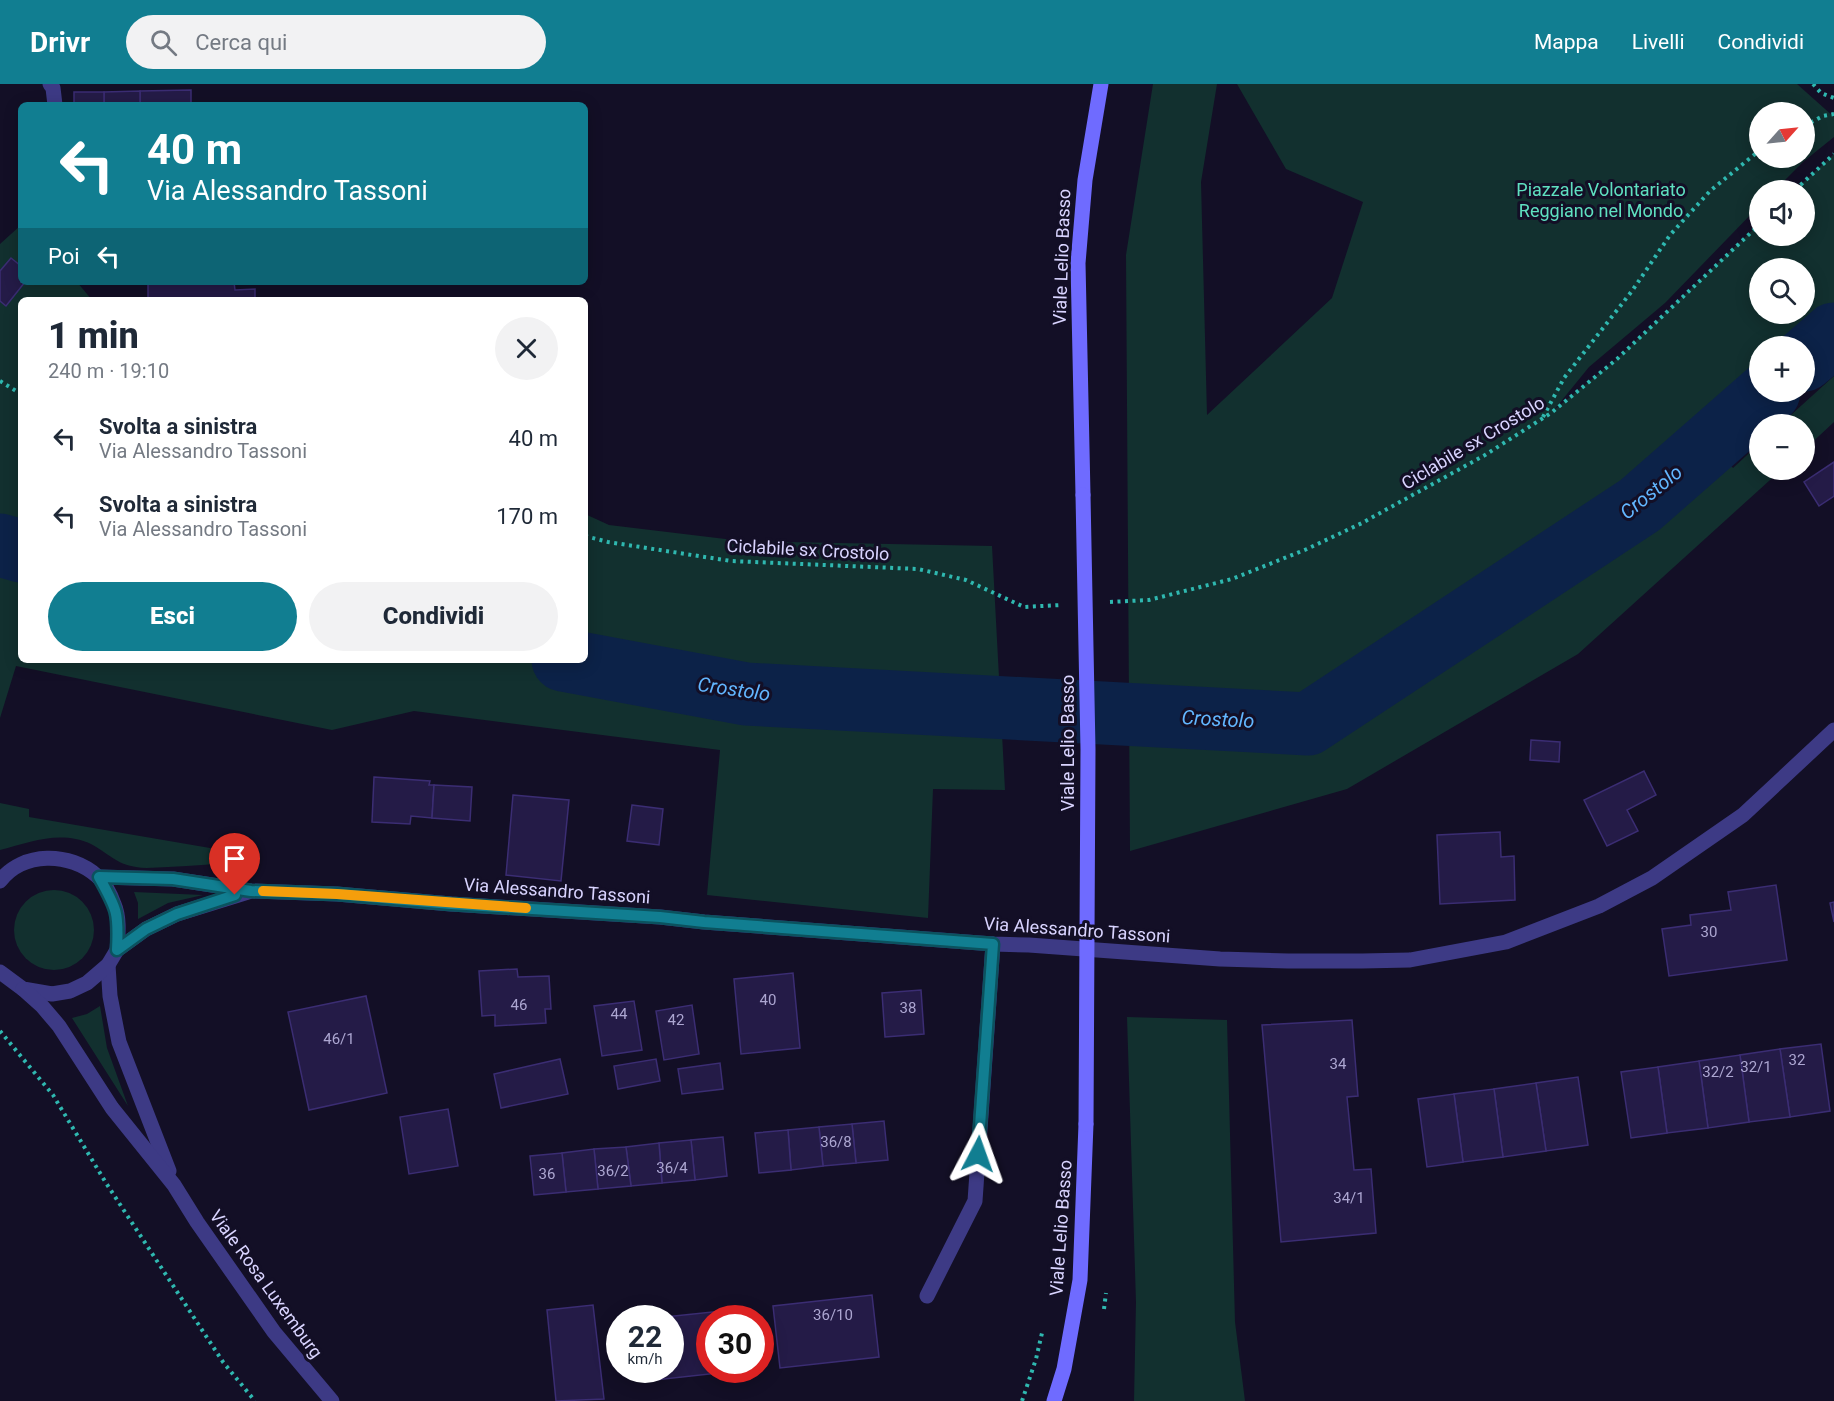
<!DOCTYPE html>
<html lang="it">
<head>
<meta charset="utf-8">
<style>
	:root { --surface:#fff; --page:#f2f2f3; --text:#1f2937; --muted:#747a83; --accent:#117e91 }
	body { margin:0; font-family:Roboto,sans-serif; background:var(--page); color:var(--text); height:100vh; display:flex; flex-direction:column; font-size:22px; white-space:nowrap }
	* { box-sizing:border-box; margin:0 }
	p { font-size:20px; color:var(--muted) }
	.icon { flex:none; width:33px; height:33px; fill:none; stroke:currentColor; stroke-width:2; stroke-linecap:round; stroke-linejoin:round }
	.map { position:relative; flex:1; overflow:hidden }
	.panel { position:absolute; left:18px; top:213px; width:570px; height:366px; display:flex; flex-direction:column; background:var(--surface); border-radius:9px; box-shadow:0 3px 15px #0003 }
	.panel>* { flex:none }
	.top-card { position:absolute; left:18px; top:18px; width:570px; height:183px; border-radius:9px; box-shadow:0 3px 15px #0003; background:#117e91; color:#fff; overflow:hidden }
	.needle { width:39px; rotate:63deg }
	.fabs { position:absolute; left:1749px; top:18px; display:grid; gap:12px }
	.fabs a { display:grid; place-items:center; width:66px; height:66px; border-radius:50%; background:var(--surface); box-shadow:0 3px 15px #0003; font-size:30px }
	.speed { position:absolute; left:606px; top:1221px; display:flex; gap:12px; font-size:30px; font-weight:700; text-align:center }
	.speed>* { display:grid; place-content:center; width:78px; height:78px; border-radius:50%; background:var(--surface); box-shadow:0 3px 15px #0003; line-height:1 }
	.speed small { font-size:15px; font-weight:400 }
	.speed .limit { border:9px solid #d22; background:#fff; color:#111 }
	.pin { position:absolute; display:grid; place-items:center; width:51px; height:51px; color:#fff; margin:-62px -26px; border-radius:50% 50% 50% 0; rotate:-45deg; box-shadow:0 0 6px #0007 }
	.pin .icon { rotate:45deg }
	.me { position:absolute; width:66px; margin:-33px; rotate:4deg; stroke-linejoin:round; filter:drop-shadow(0 0 4px #0008) }
	.turn { display:flex; align-items:center; gap:21px; height:126px; padding:0 30px; font-size:27px }
	.turn .icon { width:78px; height:78px; stroke-width:2.5 }
	.turn b { display:block; font-size:42px; line-height:51px }
	.then { display:flex; align-items:center; height:57px; padding:0 30px; background:#0003; gap:12px; font-size:22px }
	.round { display:grid; place-items:center; flex:none; width:63px; height:63px; border-radius:32px; background:var(--page) }
	.head { display:flex; align-items:center; justify-content:space-between; height:102px; padding:0 30px }
	h1 { font-size:36px; font-weight:800; line-height:45px }
	.cta { display:flex; gap:12px; margin-top:auto; padding:12px 30px }
	.cta a { flex:1; height:69px; border-radius:36px; background:var(--accent); color:#fff; font-size:24px; font-weight:800; line-height:69px; text-align:center }
	.cta a+a { background:var(--page); color:var(--text) }
	ul { padding:0; list-style:none }
	li { display:flex; align-items:center; gap:18px; height:78px; padding:0 30px }
	li div { flex:1 }
	li b { display:block; font-size:22px }
	li em { font-style:normal }
	header { display:flex; align-items:center; gap:36px; box-sizing:border-box; height:84px; padding:0 30px; background:var(--accent); color:#fff }
	header strong { font-size:28px }
	nav { display:flex; gap:33px; margin-inline-start:auto; font-size:21px }
	.search { width:420px; height:54px; background:var(--page); display:flex; align-items:center; gap:15px; box-sizing:border-box; padding:0 21px; border-radius:33px; color:var(--muted); font-size:22px }
	.map>svg:first-child { display:block }
	.green { fill:#12302f; fill-rule:evenodd }
	.lines { fill:none; stroke-linecap:round; stroke-linejoin:round }
	.river { stroke:#0c2248; stroke-width:63 }
	.building { fill:#241b47; stroke:#3b2d73; stroke-width:1.5 }
	.path { stroke:#2fb8b0; stroke-width:4; stroke-dasharray:3 4.5; stroke-linecap:butt }
	.minor { stroke:#3d3a85; stroke-width:15 }
	.tertiary { stroke:#3d3a85; stroke-width:15 }
	.secondary { stroke:#6f6bff; stroke-width:15 }
	.secondary-bridge { stroke:#6f6bff; stroke-width:15 }
	.route-casing { stroke:#0b525e; stroke-width:15 }
	.route { stroke:#117e91; stroke-width:10 }
	.slow { stroke:#f59e0b; stroke-width:10 }
	.labels { text-anchor:middle; stroke-width:6; stroke-linejoin:round; paint-order:stroke }
	.number-label { font-size:15px; fill:#aca6d1 }
	.park-label { font-size:18px; fill:#5fe0c0; stroke:#130f26 }
	.street-label { font-size:18px; fill:#d9d4ff; stroke:#130f26 }
	.water-label { font-size:20px; font-style:italic; fill:#62b6ff; stroke:#130f26 }
</style>
</head>
<body>
<header>
<strong>Drivr</strong>
<div class="search"><svg class="icon" aria-label="search" viewBox="0 0 24 24"><circle cx="10" cy="10" r="6"/><path d="M15 15l6 6"/></svg>Cerca qui</div>
<nav><a>Mappa</a><a>Livelli</a><a>Condividi</a></nav>
</header>
<div class="map">
<svg width="1834" height="1317" viewBox="0 0 1834 1317">
	<rect width="100%" height="100%" fill="#130f26"/>
	<g class="green">
		<path d="M 1153,0 L 1217,0 L 1201,98 L 1207,331 L 1332,214 L 1363,118 L 1286,85 L 1237,0 L 1797,0 L 1834,33 L 1834,53 L 1803,78 L 1775,106 L 1760,106 L 1759,122 L 1665,219 L 1589,283 L 1554,326 L 1617,275 L 1759,140 L 1760,152 L 1804,152 L 1804,106 L 1795,106 L 1834,70 L 1834,224 L 1792,262 L 1760,262 L 1759,292 L 1699,348 L 1733,384 L 1759,360 L 1760,386 L 1781,386 L 1578,570 L 1347,705 L 1130,767 L 1126,171 ZM 1804,28 L 1804,74 L 1760,74 L 1760,28 ZM 1760,184 L 1804,184 L 1804,230 L 1760,230 Z"/>
		<polygon points="21,141 21,198 77,198 92,216 21,216 21,576 585,576 585,430 609,441 742,457 992,462 1005,706 933,705 928,834 707,811 720,666 414,627 332,646 16,582 0,634 0,160"/>
		<polygon points="1834,292 1834,338 1805,365 1804,340 1781,340"/>
		<path d="M 0,719 L 29,725 L 29,733 L 245,770 L 243,777 C 218,780 193,782 168,783 C 158,783 146,785 136,783 C 116,780 108,769 91,760 C 60,746 31,758 0,766 Z"/>
		<circle cx="54" cy="846" r="40"/>
		<polygon points="134,808 203,811 168,819 138,835 138,819"/>
		<polygon points="100,922 107,964 128,1022 72,934 87,930"/>
		<polygon points="1127,933 1227,936 1235,1238 1245,1317 1134,1317 1136,1218"/>
	</g>
	<g class="lines">
		<g class="river">
			<polyline points="1804,276 1834,250"/>
			<polyline points="0,461 21,467"/>
			<polyline points="563,576 746,610 1308,640 1640,421 1769,308"/>
		</g>
	</g>
	<g class="building">
		<polygon points="191,6 191,21 140,21 140,7"/>
		<polygon points="140,7 140,21 104,21 104,8"/>
		<rect x="74" y="8" width="30" height="13"/>
		<polygon points="11,174 21,182 21,198 25,198 6,222 0,217 0,187"/>
		<polygon points="234,198 235,206 255,205 255,216 148,216 148,199"/>
		<polygon points="1834,378 1834,412 1819,422 1804,398"/>
		<polygon points="1531,656 1560,658 1559,678 1530,676"/>
		<polygon points="1644,687 1656,711 1627,726 1638,747 1607,762 1584,716"/>
		<polygon points="374,693 430,697 429,701 434,701 432,734 411,732 410,740 372,738"/>
		<polygon points="434,701 472,703 470,737 432,734"/>
		<polygon points="513,711 569,716 561,797 506,791"/>
		<polygon points="632,721 663,725 659,761 627,757"/>
		<polygon points="1500,748 1501,773 1514,772 1515,816 1440,820 1437,751"/>
		<polygon points="1776,801 1787,876 1669,892 1662,845 1691,841 1690,831 1731,826 1728,808"/>
		<polygon points="1834,818 1834,838 1830,819"/>
		<polygon points="517,885 518,893 549,892 551,925 545,925 546,939 495,942 495,931 482,932 479,887"/>
		<polygon points="793,889 800,964 741,970 734,895"/>
		<polygon points="921,906 924,950 885,953 882,909"/>
		<polygon points="366,912 387,1009 309,1026 288,928"/>
		<polygon points="634,917 642,966 602,972 594,922"/>
		<polygon points="692,921 699,970 664,976 656,927"/>
		<polygon points="1352,936 1358,1012 1347,1013 1354,1086 1371,1085 1376,1149 1281,1158 1262,941"/>
		<polygon points="1821,960 1830,1027 1790,1033 1780,965"/>
		<polygon points="1780,965 1790,1033 1749,1038 1740,971"/>
		<polygon points="1740,971 1749,1038 1708,1044 1699,977"/>
		<polygon points="560,975 568,1010 501,1024 494,990"/>
		<polygon points="656,975 660,997 618,1005 614,982"/>
		<polygon points="1699,977 1708,1044 1667,1049 1658,983"/>
		<polygon points="720,979 723,1005 682,1010 678,985"/>
		<polygon points="1658,983 1667,1049 1631,1054 1621,988"/>
		<polygon points="1578,993 1588,1061 1546,1067 1536,999"/>
		<polygon points="1536,999 1546,1067 1503,1073 1494,1005"/>
		<polygon points="1494,1005 1503,1073 1463,1078 1454,1010"/>
		<polygon points="1454,1010 1463,1078 1427,1083 1418,1015"/>
		<polygon points="448,1025 458,1082 409,1090 400,1033"/>
		<polygon points="884,1037 888,1076 856,1079 852,1040"/>
		<polygon points="852,1040 856,1079 823,1082 819,1043"/>
		<polygon points="819,1043 823,1082 791,1086 788,1046"/>
		<polygon points="788,1046 791,1086 759,1089 755,1049"/>
		<polygon points="723,1053 727,1092 695,1096 691,1056"/>
		<polygon points="691,1056 695,1096 662,1099 659,1059"/>
		<polygon points="659,1059 662,1099 631,1102 626,1063"/>
		<polygon points="626,1063 631,1102 598,1105 594,1065"/>
		<polygon points="594,1065 598,1105 566,1108 562,1069"/>
		<polygon points="562,1069 566,1108 534,1111 530,1072"/>
		<polygon points="872,1211 879,1273 780,1284 773,1222"/>
		<polygon points="593,1221 604,1315 556,1317 547,1226"/>
		<polygon points="741,1225 742,1234 710,1234 710,1286 746,1286 646,1297 645,1286 670,1286 670,1234 655,1234"/>
	</g>
	<g class="lines">
		<g class="path">
			<polyline points="1813,0 1821,9 1834,14"/>
			<polyline points="1804,42 1823,32 1834,30"/>
			<polyline points="1795,106 1834,70"/>
			<polyline points="0,297 21,310"/>
			<polyline points="1543,333 1564,294 1632,207 1670,151 1710,107 1760,66"/>
			<polyline points="585,452 608,458 731,477 918,485 966,496 1024,523 1061,521"/>
			<polyline points="1110,518 1149,516 1232,495 1307,465 1362,439 1485,371 1551,329 1617,275 1760,140"/>
			<polyline points="0,947 53,1011 106,1099 223,1278 255,1317"/>
			<polyline points="1104,1225 1106,1209"/>
			<polyline points="1022,1317 1036,1275 1042,1249"/>
		</g>
		<g class="minor">
			<polyline points="50,0 53,4 55,21"/>
			<polyline points="927,1212 975,1117 993,860"/>
		</g>
		<g class="tertiary">
			<polyline points="99,793 173,795 251,807 337,810 451,820 660,833 704,838 993,860 1029,861 1220,875 1288,877 1362,877 1410,876 1506,858 1599,822 1652,794 1743,731 1834,646"/>
			<path d="M 0,797 C 23,767 70,768 97,792 C 104,798 111,811 114,820 C 120,834 118,851 117,866"/>
			<polyline points="108,881 110,912 119,958 169,1087"/>
			<polyline points="0,888 23,905 52,910 70,907 87,899 108,881 117,866 146,845 177,830 248,808"/>
			<polyline points="23,905 42,922 59,942 112,1024 174,1101 197,1138 274,1248 332,1317"/>
		</g>
		<g class="secondary">
			<polyline points="1083,411 1078,179 1085,96 1101,0"/>
			<polyline points="1054,1317 1064,1285 1080,1196 1086,1040"/>
		</g>
		<polyline class="secondary-bridge" points="1083,411 1088,665 1086,1040"/>
	</g>
	<g class="lines">
		<g class="route-casing">
			<path id="route" d="M 235,811 L 177,830 L 146,845 L 117,866 C 119,829 117,825 99,793 L 173,795 L 251,807 L 337,810 L 451,820 L 660,833 L 704,838 L 993,860 L 978,1070"/>
		</g>
		<use href="#route" class="route"/>
		<polyline class="slow" points="263,807 337,810 526,824"/>
	</g>
	<g class="labels">
		<g class="number-label">
			<text x="1709" y="853">30</text>
			<text x="768" y="921">40</text>
			<text x="519" y="926">46</text>
			<text x="908" y="929">38</text>
			<text x="619" y="935">44</text>
			<text x="676" y="941">42</text>
			<text x="339" y="960">46/1</text>
			<text x="1797" y="981">32</text>
			<text x="1338" y="985">34</text>
			<text x="1756" y="988">32/1</text>
			<text x="1718" y="993">32/2</text>
			<text x="836" y="1063">36/8</text>
			<text x="672" y="1089">36/4</text>
			<text x="613" y="1092">36/2</text>
			<text x="547" y="1095">36</text>
			<text x="1349" y="1119">34/1</text>
			<text x="833" y="1236">36/10</text>
		</g>
		<g class="park-label">
			<text x="1601" y="112">Piazzale Volontariato<tspan x="1601" dy="21">Reggiano nel Mondo</tspan></text>
		</g>
		<g class="street-label">
			<text transform="translate(1062 173) rotate(-88)" y="6">Viale Lelio Basso</text>
			<text transform="translate(1473 359) rotate(-31)" y="6">Ciclabile sx Crostolo</text>
			<text transform="translate(808 466) rotate(3)" y="6">Ciclabile sx Crostolo</text>
			<text transform="translate(1068 659) rotate(-90)" y="6">Viale Lelio Basso</text>
			<text transform="translate(557 807) rotate(4)" y="6">Via Alessandro Tassoni</text>
			<text transform="translate(1077 846) rotate(4)" y="6">Via Alessandro Tassoni</text>
			<text transform="translate(1061 1144) rotate(-86)" y="6">Viale Lelio Basso</text>
			<text transform="translate(266 1200) rotate(54)" y="6">Viale Rosa Luxemburg</text>
		</g>
		<g class="water-label">
			<text transform="translate(1651 408) rotate(-39)" y="7">Crostolo</text>
			<text transform="translate(734 605) rotate(8)" y="7">Crostolo</text>
			<text transform="translate(1218 635) rotate(3)" y="7">Crostolo</text>
		</g>
	</g>
</svg>
<div class="fabs">
<a><svg class="needle" viewBox="-14 -14 28 28"><path d="M0-13l5 13h-10z" fill="#e53935"/><path d="M0 13l5-13h-10z" fill="#747a83"/></svg></a>
<a><svg class="icon" aria-label="sound" viewBox="0 0 24 24"><path d="M4 9h4l5-4v14l-5-4H4zM17 9q2 3 0 6"/></svg></a>
<a><svg class="icon" aria-label="search" viewBox="0 0 24 24"><circle cx="10" cy="10" r="6"/><path d="M15 15l6 6"/></svg></a>
<a>+</a>
<a>−</a>
</div>
<div class="speed"><div>22<small>km/h</small></div><div class="limit">30</div></div>
<div class="pin" style="left:235px;top:811px;background:#d93025"><svg class="icon" aria-label="arrive" viewBox="0 0 24 24"><path d="M6 21V4h12l-3 4 3 4H6"/></svg></div>
<svg class="me" style="left:978px;top:1070px" viewBox="-20 -20 40 40"><path d="M0-17L14 15 0 8-14 15z" fill="#117e91" stroke="#fff" stroke-width="4"/></svg>
<div class="top-card">
<div class="turn"><svg class="icon" aria-label="left" viewBox="0 0 24 24"><path d="M17 20v-9H6M10 6l-5 5 5 5"/></svg><div><b>40 m</b>Via Alessandro Tassoni</div></div>
<div class="then">Poi<svg class="icon" aria-label="left" viewBox="0 0 24 24"><path d="M17 20v-9H6M10 6l-5 5 5 5"/></svg></div>
</div>
<section class="panel">
<div class="head"><div><h1>1 min</h1><p>240 m · 19:10</p></div><a class="round"><svg class="icon" aria-label="close" viewBox="0 0 24 24"><path d="M6 6l12 12M18 6L6 18"/></svg></a></div>
<ul>
<li><svg class="icon" aria-label="left" viewBox="0 0 24 24"><path d="M17 20v-9H6M10 6l-5 5 5 5"/></svg><div><b>Svolta a sinistra</b><p>Via Alessandro Tassoni</p></div><em>40 m</em></li>
<li><svg class="icon" aria-label="left" viewBox="0 0 24 24"><path d="M17 20v-9H6M10 6l-5 5 5 5"/></svg><div><b>Svolta a sinistra</b><p>Via Alessandro Tassoni</p></div><em>170 m</em></li>
</ul>
<div class="cta"><a>Esci</a><a>Condividi</a></div>
</section>
</div>
</body>
</html>
